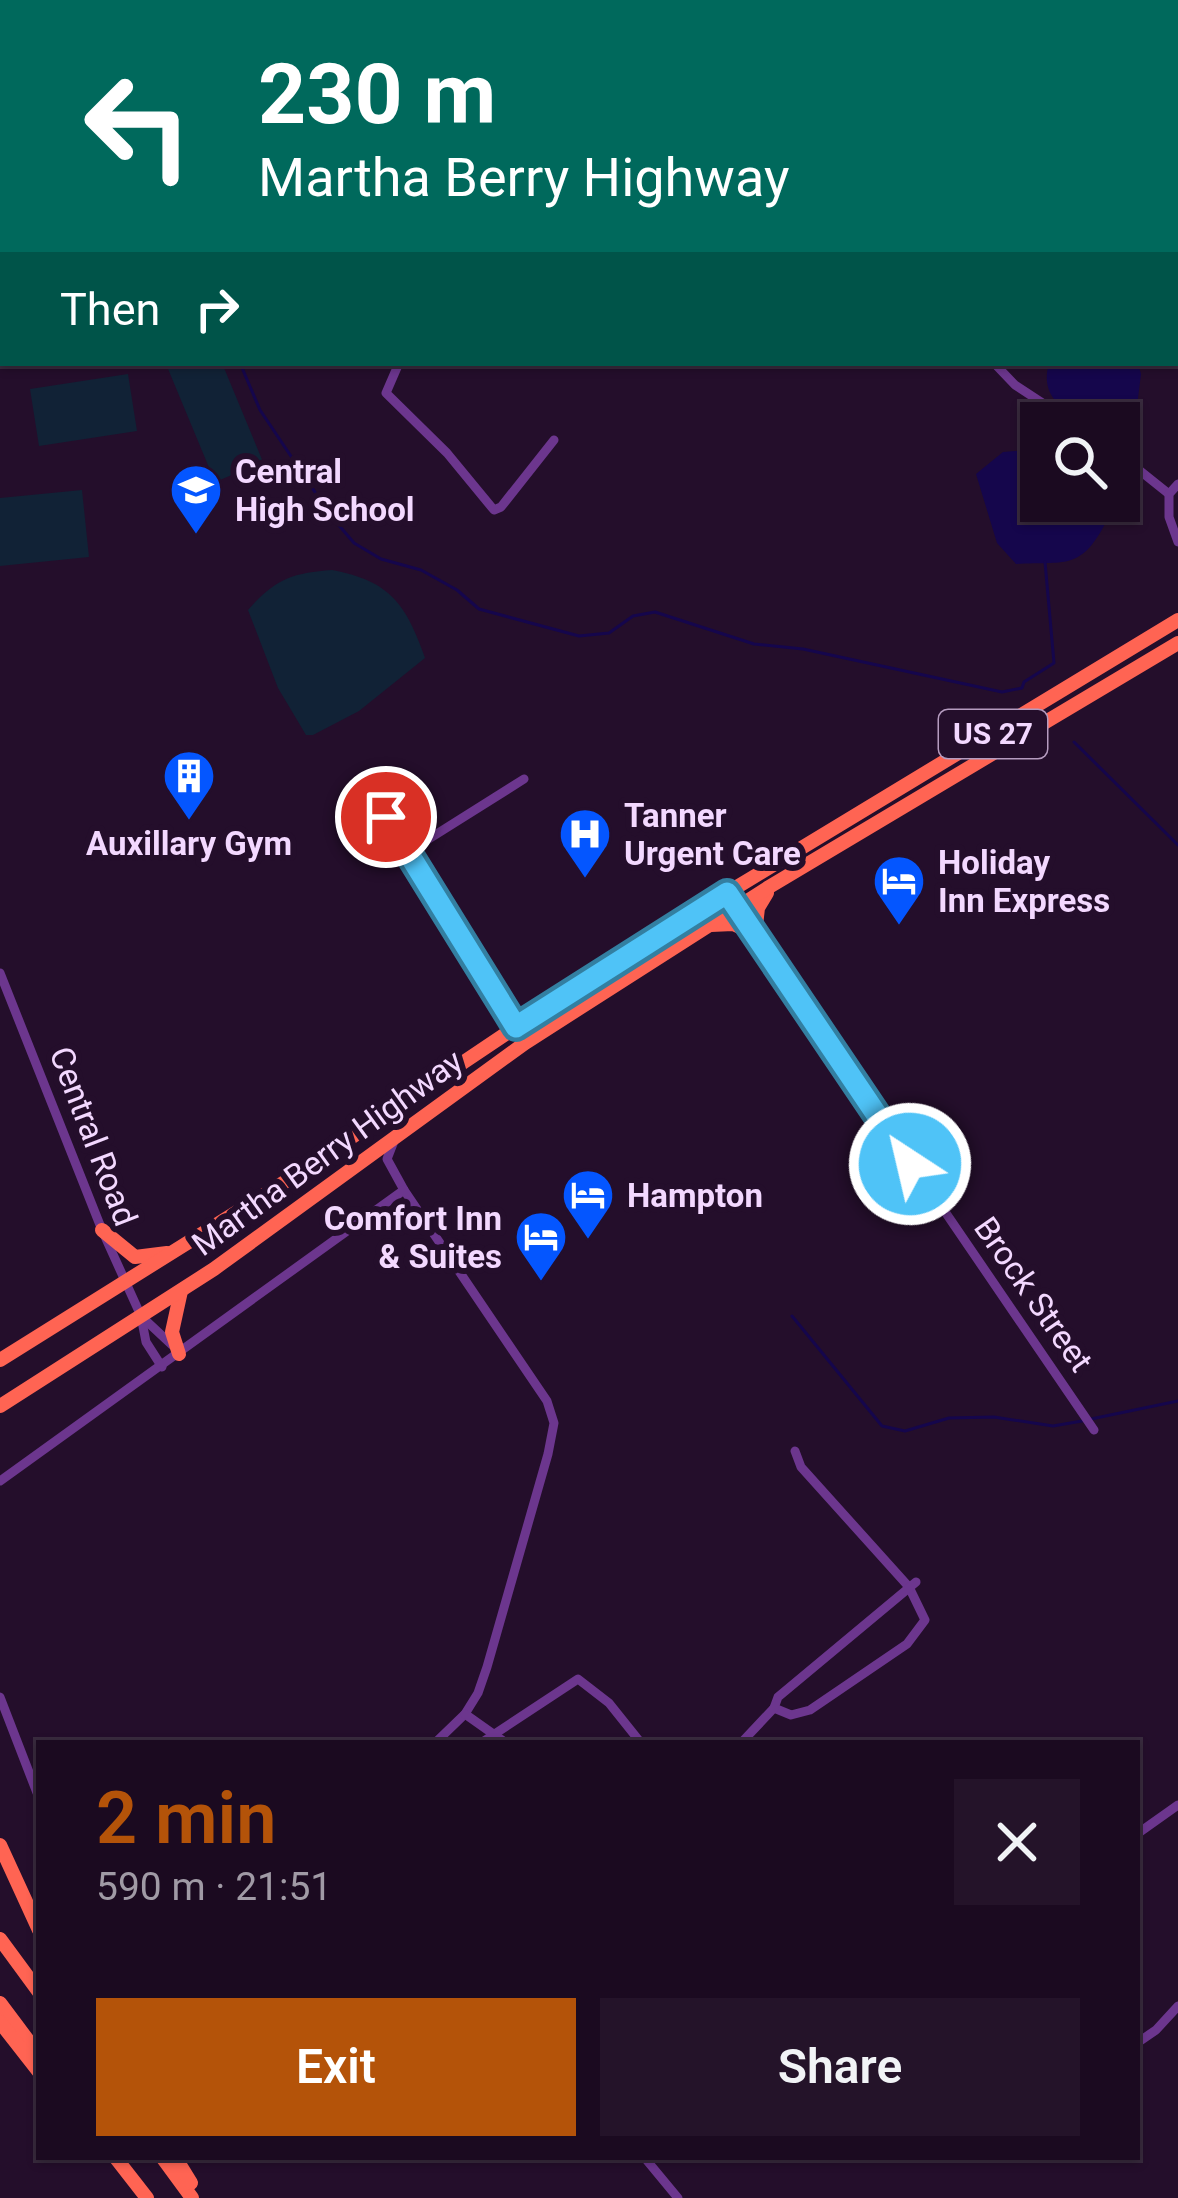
<!DOCTYPE html>
<html lang="en">
<head>
<meta charset="utf-8">
<style>
	:root { --surface:#1b0a20; --page:#241329; --text:#f1f3f6; --muted:#a09aa5; --line:#392b3e; --accent:#b45309 }
	body { margin:0; font-family:Roboto,sans-serif; background:var(--page); color:var(--text); height:100vh; display:flex; flex-direction:column; font-size:45px; white-space:nowrap }
	* { box-sizing:border-box; margin:0 }
	p { font-size:39px; color:var(--muted) }
	.icon { flex:none; width:66px; height:66px; fill:none; stroke:currentColor; stroke-width:2; stroke-linecap:round; stroke-linejoin:round }
	.map { position:relative; flex:1; overflow:hidden }
	.panel { position:absolute; left:36px; top:1740px; width:1104px; height:420px; display:flex; flex-direction:column; background:var(--surface); border-radius:0px; box-shadow:0 3px 9px #0004,0 0 0 3px var(--line) }
	.panel>* { flex:none }
	.top-card { position:absolute; left:0px; top:0px; width:1179px; height:366px; box-shadow:0 3px 9px #0004,0 0 0 3px var(--line); background:#00695c; color:#fff; overflow:hidden }
	.buttons { position:absolute; left:1020px; top:402px; display:grid; gap:24px }
	.buttons a { display:grid; place-items:center; width:120px; height:120px; border-radius:0px; background:var(--surface); box-shadow:0 3px 9px #0004,0 0 0 3px var(--line); font-size:60px }
	.pin { position:absolute; display:grid; place-items:center; width:102px; height:102px; color:#fff; margin:-51px; border:6px solid #fff; border-radius:50%; box-shadow:0 3px 12px #0007 }
	.me { position:absolute; width:132px; margin:-66px; rotate:325deg; stroke-linejoin:round; filter:drop-shadow(0 0 9px #0008) }
	.turn { display:flex; align-items:center; gap:42px; height:252px; padding:0 60px; font-size:54px }
	.turn .icon { width:156px; height:156px; stroke-width:2.5 }
	.turn b { display:block; font-size:84px; line-height:102px }
	.then { display:flex; align-items:center; height:114px; padding:0 60px; background:#0003; gap:24px; font-size:45px }
	.round { display:grid; place-items:center; flex:none; width:126px; height:126px; border-radius:0px; background:var(--page) }
	.summary { display:flex; align-items:center; justify-content:space-between; height:204px; padding:0 60px }
	h1 { font-size:72px; font-weight:600; line-height:90px; color:var(--accent) }
	.primary-button { display:flex; gap:24px; margin-top:auto; padding:24px 60px }
	.primary-button a { flex:1; height:138px; border-radius:0px; background:var(--accent); color:#fff; font-size:48px; font-weight:600; line-height:138px; text-align:center }
	.primary-button a+a { background:var(--page); color:var(--text) }
	.map>svg:first-child { display:block }
	.green { fill:#112236 }
	.water { fill:#15064c }
	.lines { fill:none; stroke-linecap:round; stroke-linejoin:round }
	.stream { stroke:#15064c; stroke-width:3 }
	.minor { stroke:#6c368e; stroke-width:9 }
	.highway { stroke:#ff6453; stroke-width:14 }
	.route-casing { stroke:#337fa1; stroke-width:30 }
	.route { stroke:#4fc3f7; stroke-width:21 }
	.labels { text-anchor:middle; stroke-width:12; stroke-linejoin:round; paint-order:stroke }
	.shield { fill:#240e2b; stroke:#b59bbf; stroke-width:3 }
	.shield-label { font-size:30px; font-weight:bold; fill:#f3d8ff }
	.poi-label { font-size:33px; font-weight:bold; fill:#f3d8ff; stroke:#240e2b; text-anchor:start }
	.street-label { font-size:33px; fill:#f3d8ff; stroke:#240e2b }
</style>
</head>
<body>
<div class="map">
<svg width="1178" height="2198" viewBox="0 0 1178 2198">
	<rect width="100%" height="100%" fill="#240e2b"/>
	<g class="green">
		<polygon points="222,363 263,462 215,482 166,364"/>
		<polygon points="128,374 137,431 39,446 30,389"/>
		<polygon points="82,490 89,557 0,566 0,498"/>
		<path d="M 332,570 C 391,581 406,605 425,658 L 359,711 L 313,735 L 306,735 L 278,688 L 248,610 C 275,579 292,573 332,570 Z"/>
	</g>
	<g class="water">
		<path d="M 1049,363 L 1138,363 L 1141,374 L 1132,446 L 1119,441 L 1119,423 C 1083,423 1036,407 1049,363 Z"/>
		<path d="M 1041,449 L 1041,501 L 1098,501 L 1105,524 C 1080,571 1065,561 1016,564 L 997,543 L 976,474 L 1003,452 Z"/>
	</g>
	<g class="lines">
		<g class="stream">
			<polyline points="203,3 203,0"/>
			<polyline points="240,363 260,410 331,516 354,543 381,559 421,570 457,590 479,609 579,636 609,633 633,616 655,612 754,644 803,649 1002,692 1022,688 1024,682 1054,663 1045,562"/>
			<polyline points="1074,742 1178,845"/>
			<polyline points="792,1316 882,1426 905,1431 949,1418 994,1417 1053,1426 1082,1421"/>
			<polyline points="1091,1419 1178,1401"/>
		</g>
		<g class="minor">
			<polyline points="330,0 330,3"/>
			<polyline points="650,3 652,0"/>
			<polyline points="1095,3 1095,0"/>
			<polyline points="0,153 3,157"/>
			<polyline points="399,363 386,393 447,453 494,510 501,507 554,440"/>
			<polyline points="994,363 1015,385 1073,423"/>
			<polyline points="1119,454 1169,494"/>
			<polyline points="1178,484 1169,494 1169,517 1178,542"/>
			<polyline points="363,782 516,1027"/>
			<polyline points="408,852 524,779"/>
			<polyline points="737,907 1094,1430"/>
			<polyline points="0,973 102,1230 141,1316 146,1342 162,1367"/>
			<polyline points="394,1141 387,1159 404,1190"/>
			<polyline points="141,1316 172,1345"/>
			<polyline points="0,1481 404,1190 547,1401 554,1423 548,1454 487,1667 478,1693 465,1714 435,1743"/>
			<polyline points="0,1697 39,1798"/>
			<polyline points="774,1708 791,1715 810,1710 907,1644 925,1620 909,1587 801,1467 795,1451"/>
			<polyline points="465,1714 506,1743"/>
			<polyline points="481,1743 578,1679 609,1703 641,1743"/>
			<polyline points="741,1743 774,1708 778,1697 916,1582"/>
			<polyline points="1137,1834 1178,1805"/>
			<polyline points="1137,2043 1156,2030 1178,2006"/>
			<polyline points="644,2157 678,2198"/>
		</g>
		<g class="highway">
			<polyline points="711,925 733,924 755,934 758,908 767,893"/>
			<polyline points="102,1230 135,1257 167,1253"/>
			<polyline points="179,1354 172,1332 181,1291"/>
			<polyline points="0,1360 291,1178 516,1027 727,893 1178,620"/>
			<polyline points="0,1406 214,1269 525,1043 769,887 1178,643"/>
			<polyline points="0,1845 39,1930"/>
			<polyline points="0,1939 39,1992"/>
			<polyline points="0,2003 39,2055"/>
			<polyline points="0,2022 39,2072"/>
			<polyline points="115,2157 147,2198"/>
			<polyline points="162,2157 192,2198"/>
			<polyline points="175,2157 191,2183"/>
		</g>
	</g>
	<g class="lines">
		<g class="route-casing">
			<polyline id="route" points="386,817 516,1027 727,893 910,1164"/>
		</g>
		<use href="#route" class="route"/>
	</g>
	<defs>
		<g id="school-pin" transform="scale(2.7)"><path d="M0 17L-7.5 6A9.5 9.5 0 1 1 7.5 6Z" fill="#0456ff" stroke="#240e2b"/><path d="M0-5L7-2L0 1L-7-2ZM-4 1L0 2.5L4 1V4Q0 6-4 4Z" fill="#fff"/></g>
		<g id="building-pin" transform="scale(2.7)"><path d="M0 17L-7.5 6A9.5 9.5 0 1 1 7.5 6Z" fill="#0456ff" stroke="#240e2b"/><path d="M-4-6H4V6H1V3H-1V6H-4ZM-2.5-4.3h1.7v1.8h-1.7ZM.8-4.3h1.7v1.8H.8ZM-2.5-1h1.7V.8h-1.7ZM.8-1h1.7V.8H.8Z" fill="#fff"/></g>
		<g id="hospital-pin" transform="scale(2.7)"><path d="M0 17L-7.5 6A9.5 9.5 0 1 1 7.5 6Z" fill="#0456ff" stroke="#240e2b"/><path d="M-5-5h3v3.5h4V-5h3V5h-3V1.5h-4V5h-3Z" fill="#fff"/></g>
		<g id="hotel-pin" transform="scale(2.7)"><path d="M0 17L-7.5 6A9.5 9.5 0 1 1 7.5 6Z" fill="#0456ff" stroke="#240e2b"/><path d="M-6-4.5h1.5V1H6V5H4.5V3h-9V5H-6ZM-4 0a1.8 1.8 0 1 1 3.6 0ZM.5 0V-2.5h3Q6-2.5 6 0Z" fill="#fff"/></g>
	</defs>
	<g fill-rule="evenodd">
		<use href="#school-pin" x="196" y="490"/>
		<use href="#building-pin" x="189" y="776"/>
		<use href="#hospital-pin" x="585" y="834"/>
		<use href="#hotel-pin" x="899" y="881"/>
		<use href="#hotel-pin" x="588" y="1195"/>
		<use href="#hotel-pin" x="541" y="1237"/>
	</g>
	<g class="labels">
		<rect class="shield" x="939" y="710" width="108" height="48" rx="9"/>
		<g class="shield-label">
			<text x="993" y="744">US 27</text>
		</g>
		<g class="poi-label">
			<text x="235" y="483">Central<tspan x="235" dy="38">High School</tspan></text>
			<text x="624" y="827">Tanner<tspan x="624" dy="38">Urgent Care</tspan></text>
			<text x="189" y="855" text-anchor="middle">Auxillary Gym</text>
			<text x="938" y="874">Holiday<tspan x="938" dy="38">Inn Express</tspan></text>
			<text x="627" y="1207">Hampton</text>
			<text x="502" y="1230" text-anchor="end">Comfort Inn<tspan x="502" dy="38">&amp; Suites</tspan></text>
		</g>
		<g class="street-label">
			<text transform="translate(94 1136) rotate(69)" y="12">Central Road</text>
			<text transform="translate(327 1152) rotate(-36)" y="12">Martha Berry Highway</text>
			<text transform="translate(1034 1294) rotate(55)" y="12">Brock Street</text>
		</g>
	</g>
</svg>
<div class="buttons">
<a><svg class="icon" aria-label="search" viewBox="0 0 24 24"><circle cx="10" cy="10" r="6"/><path d="M15 15l6 6"/></svg></a>
</div>
<div class="pin" style="left:386px;top:817px;background:#d93025"><svg class="icon" aria-label="arrive" viewBox="0 0 24 24"><path d="M6 21V4h12l-3 4 3 4H6"/></svg></div>
<svg class="me" style="left:910px;top:1164px" viewBox="-20 -20 40 40"><circle r="17" fill="#4fc3f7" stroke="#fff" stroke-width="3"/><path d="M0-11L8 9 0 5-8 9z" fill="#fff"/></svg>
<div class="top-card">
<div class="turn"><svg class="icon" aria-label="left" viewBox="0 0 24 24"><path d="M17 20v-9H6M10 6l-5 5 5 5"/></svg><div><b>230 m</b>Martha Berry Highway</div></div>
<div class="then">Then<svg class="icon" aria-label="right" viewBox="0 0 24 24"><path d="M7 20v-9h11M14 6l5 5-5 5"/></svg></div>
</div>
<section class="panel">
<div class="summary"><div><h1>2 min</h1><p>590 m · 21:51</p></div><a class="round"><svg class="icon" aria-label="close" viewBox="0 0 24 24"><path d="M6 6l12 12M18 6L6 18"/></svg></a></div>
<div class="primary-button"><a>Exit</a><a>Share</a></div>
</section>
</div>
</body>
</html>
